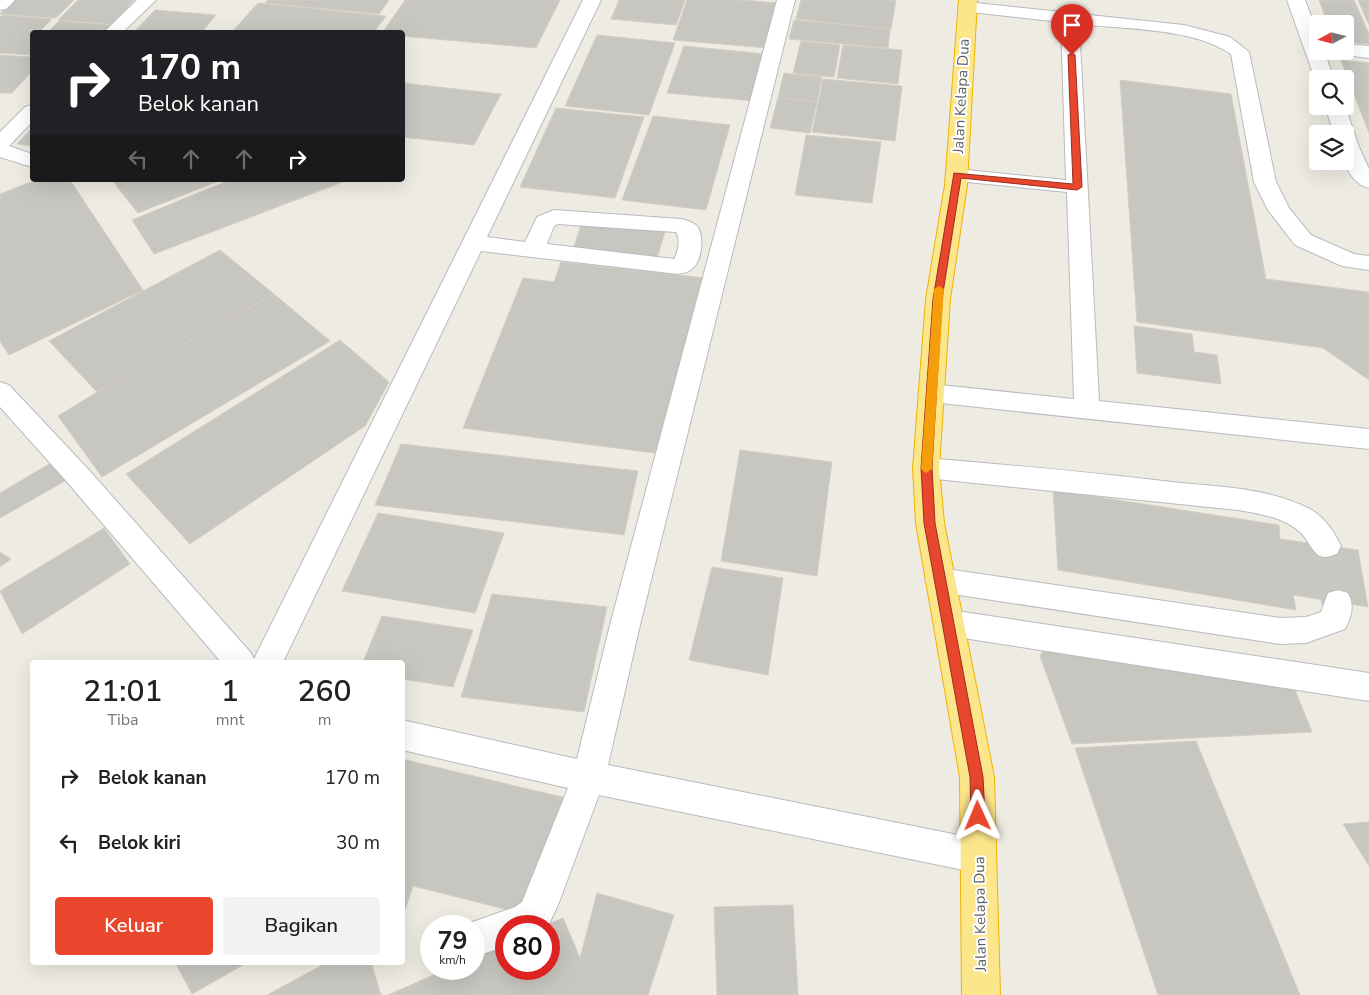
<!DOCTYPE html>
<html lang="id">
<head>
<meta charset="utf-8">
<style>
	:root { --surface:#fff; --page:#f2f2f2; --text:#222; --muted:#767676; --accent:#e8472e }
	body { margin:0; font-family:"Nunito Sans",sans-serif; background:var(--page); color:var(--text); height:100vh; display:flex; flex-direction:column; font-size:19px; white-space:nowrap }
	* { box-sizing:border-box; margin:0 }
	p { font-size:16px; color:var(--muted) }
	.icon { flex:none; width:28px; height:28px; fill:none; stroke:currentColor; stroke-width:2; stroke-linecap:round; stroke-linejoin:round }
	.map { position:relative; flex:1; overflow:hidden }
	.drawer { position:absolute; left:30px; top:660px; width:375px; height:305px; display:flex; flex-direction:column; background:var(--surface); border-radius:5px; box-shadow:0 5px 20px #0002 }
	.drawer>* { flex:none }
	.guide { position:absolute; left:30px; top:30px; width:375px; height:152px; border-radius:5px; box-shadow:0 5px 20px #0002; background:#202124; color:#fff; overflow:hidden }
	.needle { width:32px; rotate:263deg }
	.fabs { position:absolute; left:1309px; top:15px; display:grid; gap:10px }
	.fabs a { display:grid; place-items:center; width:45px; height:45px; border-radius:5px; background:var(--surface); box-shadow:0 5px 20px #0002; font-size:25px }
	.speed { position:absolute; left:420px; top:915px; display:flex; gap:10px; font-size:25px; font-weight:700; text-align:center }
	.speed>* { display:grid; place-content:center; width:65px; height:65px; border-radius:50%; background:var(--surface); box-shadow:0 5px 20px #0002; line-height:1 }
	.speed small { font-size:12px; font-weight:400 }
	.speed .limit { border:8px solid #d22; background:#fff; color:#111 }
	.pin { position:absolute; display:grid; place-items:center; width:42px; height:42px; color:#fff; margin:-51px -21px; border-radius:50% 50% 50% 0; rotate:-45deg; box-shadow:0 0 5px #0007 }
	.pin .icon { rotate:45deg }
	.me { position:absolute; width:55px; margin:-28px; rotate:359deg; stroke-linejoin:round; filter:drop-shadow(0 0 4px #0008) }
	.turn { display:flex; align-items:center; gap:18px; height:105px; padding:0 25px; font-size:22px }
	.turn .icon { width:65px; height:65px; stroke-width:2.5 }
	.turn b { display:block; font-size:35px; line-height:42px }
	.lanes { display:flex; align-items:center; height:48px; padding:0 25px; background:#0003; justify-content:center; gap:25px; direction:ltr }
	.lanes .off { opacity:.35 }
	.eta { display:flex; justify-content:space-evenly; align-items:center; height:85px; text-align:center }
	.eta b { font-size:30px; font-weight:600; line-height:35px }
	.action { display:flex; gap:10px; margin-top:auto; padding:10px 25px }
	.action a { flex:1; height:58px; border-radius:5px; background:var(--accent); color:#fff; font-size:20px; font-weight:600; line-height:58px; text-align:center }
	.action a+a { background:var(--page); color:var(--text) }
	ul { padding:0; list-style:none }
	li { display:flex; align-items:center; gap:15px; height:65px; padding:0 25px }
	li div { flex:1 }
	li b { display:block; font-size:19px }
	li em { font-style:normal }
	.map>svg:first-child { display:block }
	.building { fill:#c8c6c0; stroke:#d2cec1 }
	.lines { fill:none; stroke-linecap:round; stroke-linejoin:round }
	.minor-tunnel-far1 { stroke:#c9c8c2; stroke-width:26; stroke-dasharray:26 12; stroke-linecap:butt }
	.minor-tunnel { stroke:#c9c8c2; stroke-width:33; stroke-dasharray:33 16; stroke-linecap:butt }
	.minor-casing { stroke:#b8babf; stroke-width:2 }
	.highway-casing { stroke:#efb301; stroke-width:2 }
	.minor { fill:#fff; fill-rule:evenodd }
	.highway { fill:#fce68b; fill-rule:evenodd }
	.route { fill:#e8472e; stroke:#972e1e }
	.slow { fill:#f59e0b }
	.labels { text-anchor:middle; stroke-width:4; stroke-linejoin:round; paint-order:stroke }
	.street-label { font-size:15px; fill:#5b5e63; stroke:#fff }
</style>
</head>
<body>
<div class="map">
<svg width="1369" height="995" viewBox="0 0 1369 995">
	<rect width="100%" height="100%" fill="#eeece2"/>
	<g class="building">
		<polygon points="14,0 74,0 56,18 0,14"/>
		<polygon points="78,0 134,0 112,24 58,20"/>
		<polygon points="268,0 389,0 379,14 265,3"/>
		<polygon points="405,0 560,0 536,48 402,36 402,32 383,32"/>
		<polygon points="619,0 685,0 676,25 611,19"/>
		<polygon points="687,0 740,0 779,3 768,48 673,40"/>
		<polygon points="801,0 896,0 891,29 796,19"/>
		<polygon points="1319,0 1354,0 1369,34 1369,44 1345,42 1345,24 1328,24"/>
		<polygon points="1358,0 1369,0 1369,25"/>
		<polygon points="258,3 386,16 374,32 232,32"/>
		<polygon points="155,10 216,15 202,32 134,32"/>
		<polygon points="2,15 52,19 39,32 32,32 32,55 0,53 0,17"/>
		<polygon points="794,20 890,29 888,48 789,39"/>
		<polygon points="59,21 111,25 105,32 48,32"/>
		<polygon points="597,35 675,43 649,115 565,106"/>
		<polygon points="801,41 840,45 834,77 793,73"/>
		<polygon points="843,45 902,50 898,84 837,78"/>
		<polygon points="684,46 766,54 754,101 667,93"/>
		<polygon points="0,55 32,57 32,71 12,93 0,93"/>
		<polygon points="1341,60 1369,63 1369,133"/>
		<polygon points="784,73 822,77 817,102 778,98"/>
		<polygon points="823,79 902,86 895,141 812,132"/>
		<polygon points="1120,80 1231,94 1266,279 1369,292 1369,380 1323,348 1137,322"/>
		<polygon points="402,83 501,94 474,145 402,137"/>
		<polygon points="778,98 817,102 810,133 770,128"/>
		<polygon points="556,108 644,117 615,198 520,187"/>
		<polygon points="653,116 730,125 706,210 622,200"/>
		<polygon points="31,129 32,129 32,146 17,144"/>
		<polygon points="806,135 881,142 872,203 795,195"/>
		<polygon points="36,180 70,180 143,290 9,355 0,341 0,194"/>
		<polygon points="112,180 221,180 138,213"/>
		<polygon points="230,180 348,180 154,254 132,220"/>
		<polygon points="583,219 666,228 656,262 572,252"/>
		<polygon points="220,250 274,294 97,392 49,341"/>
		<polygon points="561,262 705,278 662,454 463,428 523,278 554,282"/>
		<polygon points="274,294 330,341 102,477 58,416 97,392"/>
		<polygon points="1134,326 1192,334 1194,352 1217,355 1221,384 1137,373"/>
		<polygon points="340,340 389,382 365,426 190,544 126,474"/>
		<polygon points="401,444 638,471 624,535 375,505"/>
		<polygon points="740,450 832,462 817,576 721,561"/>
		<polygon points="51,463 65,481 0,518 0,493"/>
		<polygon points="1053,490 1279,525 1280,539 1358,550 1368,607 1293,595 1296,610 1058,570"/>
		<polygon points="378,513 504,533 475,613 342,591"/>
		<polygon points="104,528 130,564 22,634 0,591"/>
		<polygon points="0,552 11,559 0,567"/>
		<polygon points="712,567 783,578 768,675 689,660"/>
		<polygon points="492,594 607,607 584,712 461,697"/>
		<polygon points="382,616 473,630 453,687 402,679 402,662 363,662"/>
		<polygon points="1047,644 1280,680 1295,690 1312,732 1072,744 1040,656"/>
		<polygon points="1196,741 1300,995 1158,995 1075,748"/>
		<polygon points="402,759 566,798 520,913 413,886 402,919"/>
		<polygon points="1369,822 1369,866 1343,824"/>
		<polygon points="597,893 674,915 648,995 388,995 447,969 474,969 474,957 506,943 506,969 549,969 549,926 544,926 563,918 580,958"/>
		<polygon points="793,905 798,995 717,995 714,907"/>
		<polygon points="175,962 248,962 192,994"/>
		<polygon points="328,962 371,962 381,995 267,995"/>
	</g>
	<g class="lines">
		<polyline class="minor-tunnel-far1" points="1327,546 1333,577"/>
		<polyline class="minor-tunnel" points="1333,575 1338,602"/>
		<g class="minor-casing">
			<g id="minor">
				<polygon points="0,0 15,0 6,9 0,10"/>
				<polygon points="137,0 156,0 123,32 104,32"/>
				<path d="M 583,0 L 601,0 L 487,237 L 525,242 L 537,217 L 554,210 L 681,219 C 686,220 692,222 696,225 C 705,234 702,260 693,268 C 689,272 683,273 678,274 L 481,251 L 283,662 L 221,662 L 68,483 L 0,407 L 0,382 L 9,385 L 88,469 L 251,653 L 254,659 ZM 558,224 L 676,232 C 681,240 678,252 674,259 L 547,244 L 554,226 Z"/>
				<polygon points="777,0 795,0 640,625 608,765 978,839 990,844 995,856 990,868 978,873 599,795 558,905 548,926 506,926 506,946 474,957 474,926 461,926 515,907 522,902 568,788 402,750 402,720 577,759 610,625"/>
				<polygon points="1287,0 1305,0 1318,34 1318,51 1324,51 1334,79 1318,79 1318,82 1315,79"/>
				<path d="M 967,2 L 1184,25 L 1230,37 L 1249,52 L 1276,182 L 1289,208 L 1311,235 L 1354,254 L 1369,256 L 1369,270 L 1342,266 L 1295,245 L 1268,210 L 1254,182 L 1231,54 C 1194,28 1125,29 1079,24 L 1099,401 L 1369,429 L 1369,449 L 931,402 L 922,399 L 918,393 L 922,387 L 931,384 L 1074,399 L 1067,192 L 957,181 L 950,179 L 947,175 L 950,171 L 957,169 L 1066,180 L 1061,22 L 961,11 L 958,7 L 961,3 Z"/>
				<polygon points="1345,44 1369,46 1369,58 1338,54 1337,51 1345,51"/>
				<polygon points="32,105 32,122 9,146 32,154 32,167 0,157 0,132 25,107"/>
				<path d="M 1325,106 L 1345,106 L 1359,147 L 1369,169 L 1369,188 C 1358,186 1347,173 1345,162 C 1343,155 1345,142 1345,134 L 1334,134 Z"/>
				<path d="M 926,458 C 1008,465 1090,472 1172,482 C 1218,487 1267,487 1310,509 C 1324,517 1334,531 1341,546 L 1337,554 C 1330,556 1325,559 1318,555 C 1312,550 1307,539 1301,533 C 1284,517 1260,514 1238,510 L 926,478 L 916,475 L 913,468 L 916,461 Z"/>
				<path d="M 940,568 L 1280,618 L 1306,617 L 1321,612 L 1328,593 L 1338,590 L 1348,593 C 1355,606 1351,617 1345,629 L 1306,643 L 1280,644 L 940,592 L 930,588 L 925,580 L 930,572 Z"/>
				<polygon points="950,610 1369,673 1369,701 950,636 939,632 935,623 939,614"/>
			</g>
		</g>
		<g class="highway-casing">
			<polygon id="highway" points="959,0 977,0 967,185 950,299 939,468 944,523 994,777 1000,995 962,995 960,777 916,523 913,468 926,299 945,185"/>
		</g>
		<use href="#minor" class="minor"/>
		<use href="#highway" class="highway"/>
	</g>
	<polygon class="route" points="1072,53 1075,55 1082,187 1077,190 961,178 942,299 932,468 935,523 983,777 985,816 983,821 978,823 973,821 971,816 970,777 924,523 921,468 933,299 954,173 1073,184 1068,55"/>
	<polygon class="slow" points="939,286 944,289 932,469 926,473 921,469 934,289"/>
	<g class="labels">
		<g class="street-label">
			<text transform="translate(961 96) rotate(-87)" y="5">Jalan Kelapa Dua</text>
			<text transform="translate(980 914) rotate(-91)" y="5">Jalan Kelapa Dua</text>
		</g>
	</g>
</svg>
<div class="fabs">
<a><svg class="needle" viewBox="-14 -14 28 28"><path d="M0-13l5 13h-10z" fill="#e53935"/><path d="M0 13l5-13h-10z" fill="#767676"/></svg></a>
<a><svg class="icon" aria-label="search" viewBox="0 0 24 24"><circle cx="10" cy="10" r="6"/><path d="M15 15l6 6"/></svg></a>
<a><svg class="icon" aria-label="layers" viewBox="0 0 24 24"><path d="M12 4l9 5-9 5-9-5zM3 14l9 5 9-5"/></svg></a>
</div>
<div class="speed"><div>79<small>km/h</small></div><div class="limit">80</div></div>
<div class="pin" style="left:1072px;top:55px;background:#d93025"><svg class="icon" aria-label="arrive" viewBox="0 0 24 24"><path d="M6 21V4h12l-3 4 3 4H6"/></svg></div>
<svg class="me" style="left:978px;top:816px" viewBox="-20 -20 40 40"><path d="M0-17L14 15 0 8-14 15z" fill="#e8472e" stroke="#fff" stroke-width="4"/></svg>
<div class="guide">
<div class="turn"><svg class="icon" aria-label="right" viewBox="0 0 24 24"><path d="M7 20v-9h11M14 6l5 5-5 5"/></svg><div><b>170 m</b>Belok kanan</div></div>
<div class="lanes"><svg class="icon off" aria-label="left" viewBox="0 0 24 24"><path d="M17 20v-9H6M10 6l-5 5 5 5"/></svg><svg class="icon off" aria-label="ahead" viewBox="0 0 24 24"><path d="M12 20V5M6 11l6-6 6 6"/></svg><svg class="icon off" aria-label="ahead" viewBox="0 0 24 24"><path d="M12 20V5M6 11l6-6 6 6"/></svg><svg class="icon" aria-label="right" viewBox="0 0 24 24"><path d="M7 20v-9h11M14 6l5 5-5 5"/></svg></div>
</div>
<section class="drawer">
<div class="eta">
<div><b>21:01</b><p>Tiba</p></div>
<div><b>1</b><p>mnt</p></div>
<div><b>260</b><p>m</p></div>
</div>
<ul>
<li><svg class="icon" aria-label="right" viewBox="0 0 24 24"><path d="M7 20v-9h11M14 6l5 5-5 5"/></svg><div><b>Belok kanan</b></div><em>170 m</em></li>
<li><svg class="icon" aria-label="left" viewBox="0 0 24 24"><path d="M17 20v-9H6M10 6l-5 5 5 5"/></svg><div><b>Belok kiri</b></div><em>30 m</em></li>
</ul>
<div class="action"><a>Keluar</a><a>Bagikan</a></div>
</section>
</div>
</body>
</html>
